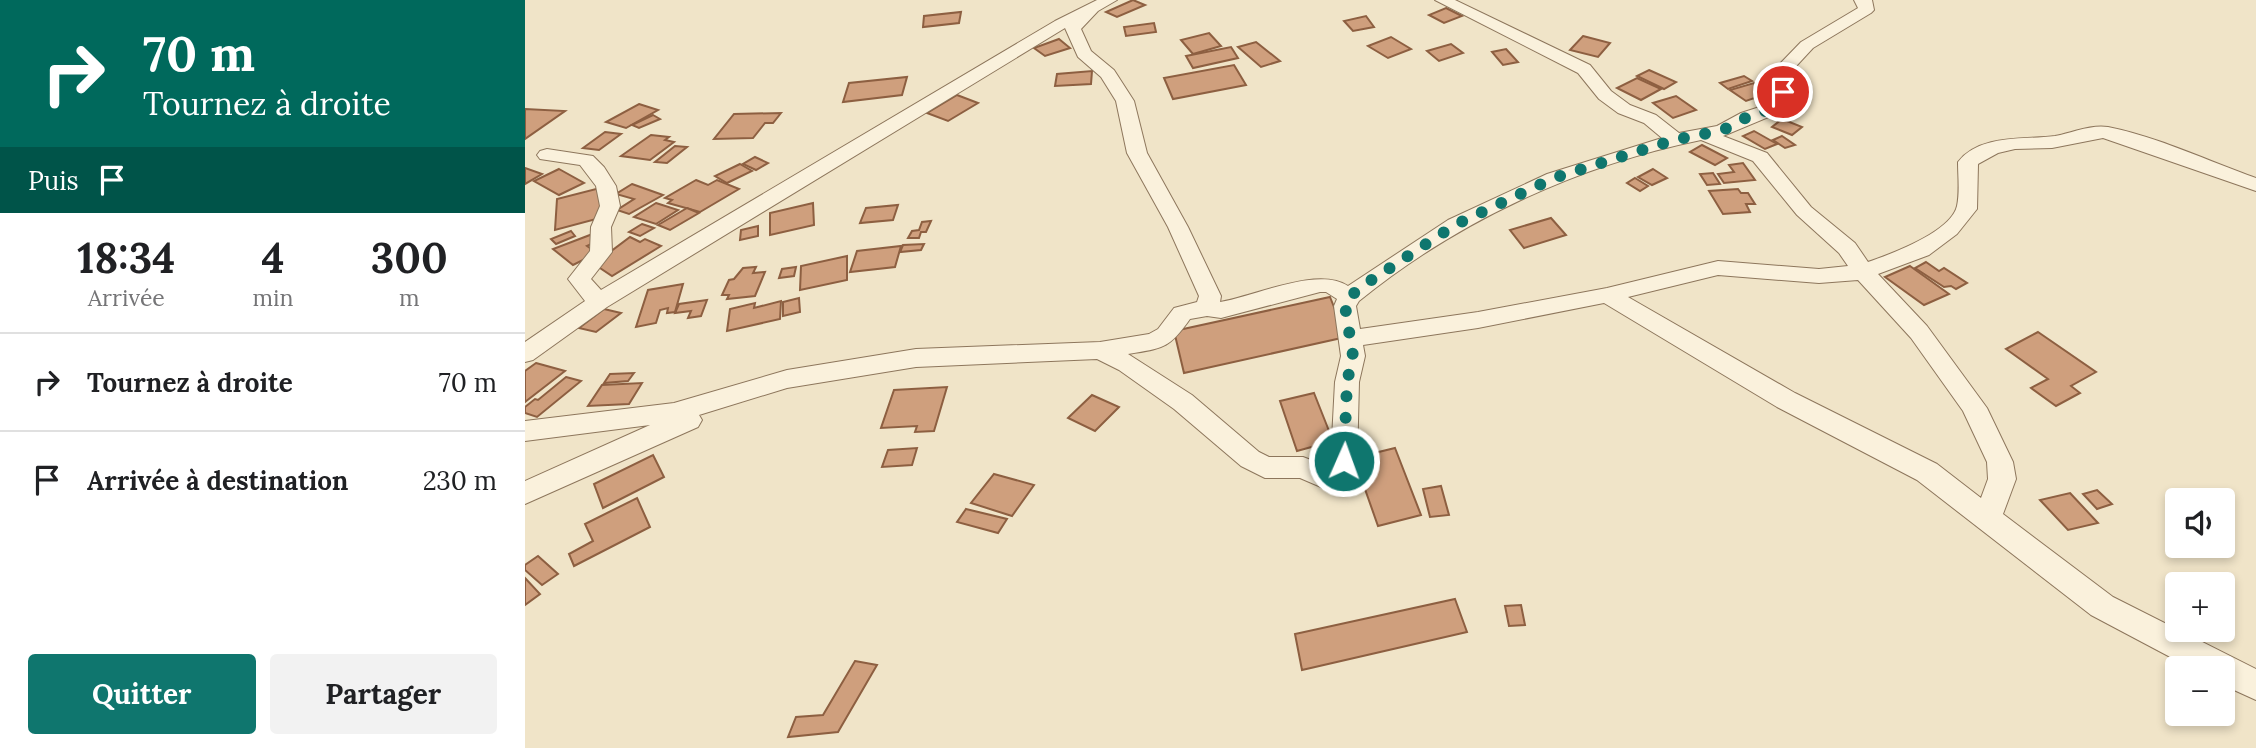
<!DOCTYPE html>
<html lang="fr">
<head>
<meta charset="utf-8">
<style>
	:root { --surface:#fff; --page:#f2f2f2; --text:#202124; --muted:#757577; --line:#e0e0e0; --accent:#0f766e }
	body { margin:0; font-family:Lora,serif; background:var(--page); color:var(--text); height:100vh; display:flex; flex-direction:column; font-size:26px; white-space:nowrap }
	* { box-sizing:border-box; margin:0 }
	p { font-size:23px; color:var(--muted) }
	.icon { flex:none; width:38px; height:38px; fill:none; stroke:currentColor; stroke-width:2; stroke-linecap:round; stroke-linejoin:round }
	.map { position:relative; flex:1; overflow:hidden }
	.drawer { display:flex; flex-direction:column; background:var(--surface); width:525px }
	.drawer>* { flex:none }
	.banner { background:#00695c; color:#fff; overflow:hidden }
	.controls { position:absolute; left:1640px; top:488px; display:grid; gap:14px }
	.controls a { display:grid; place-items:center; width:70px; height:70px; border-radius:7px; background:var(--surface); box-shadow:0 4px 10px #0003; font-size:35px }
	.pin { position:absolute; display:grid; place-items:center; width:60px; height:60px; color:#fff; margin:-30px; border:4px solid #fff; border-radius:50%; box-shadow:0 2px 7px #0007 }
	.me { position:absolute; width:77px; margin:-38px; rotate:2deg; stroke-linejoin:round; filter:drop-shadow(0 0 5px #0008) }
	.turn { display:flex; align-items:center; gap:24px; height:147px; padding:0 28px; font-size:32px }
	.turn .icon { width:91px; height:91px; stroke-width:2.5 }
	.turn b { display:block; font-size:49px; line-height:60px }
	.then { display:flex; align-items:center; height:66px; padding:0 28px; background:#0003; gap:14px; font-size:26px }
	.eta { display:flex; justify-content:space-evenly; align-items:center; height:119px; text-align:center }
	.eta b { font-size:42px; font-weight:700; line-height:49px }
	.cta { display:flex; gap:14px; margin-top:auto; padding:14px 28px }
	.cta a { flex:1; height:80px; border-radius:7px; background:var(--accent); color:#fff; font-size:28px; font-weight:700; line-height:80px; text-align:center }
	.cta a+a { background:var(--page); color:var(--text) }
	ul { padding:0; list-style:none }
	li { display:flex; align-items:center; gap:21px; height:98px; padding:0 28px; border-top:2px solid var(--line) }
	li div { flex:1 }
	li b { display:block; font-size:26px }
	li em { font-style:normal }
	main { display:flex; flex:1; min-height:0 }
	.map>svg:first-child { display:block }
	.building { fill:#cf9f7d; stroke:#8d5f41; stroke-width:2 }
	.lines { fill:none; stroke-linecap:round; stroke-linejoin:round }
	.minor-casing { stroke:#8d765c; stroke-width:2 }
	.minor { fill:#faf1dc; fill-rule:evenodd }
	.route { stroke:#0f766e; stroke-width:12; stroke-dasharray:0 21.6 }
</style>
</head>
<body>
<main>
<section class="drawer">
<div class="banner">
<div class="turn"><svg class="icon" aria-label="right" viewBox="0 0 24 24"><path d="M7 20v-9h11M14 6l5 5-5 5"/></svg><div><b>70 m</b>Tournez à droite</div></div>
<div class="then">Puis<svg class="icon" aria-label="arrive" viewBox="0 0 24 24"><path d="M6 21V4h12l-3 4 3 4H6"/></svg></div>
</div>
<div class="eta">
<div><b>18:34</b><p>Arrivée</p></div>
<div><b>4</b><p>min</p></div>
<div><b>300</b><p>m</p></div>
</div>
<ul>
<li><svg class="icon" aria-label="right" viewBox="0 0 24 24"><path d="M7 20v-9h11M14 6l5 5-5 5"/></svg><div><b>Tournez à droite</b></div><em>70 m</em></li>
<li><svg class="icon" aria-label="arrive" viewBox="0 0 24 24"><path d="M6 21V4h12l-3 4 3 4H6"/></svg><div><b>Arrivée à destination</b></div><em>230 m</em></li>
</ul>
<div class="cta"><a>Quitter</a><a>Partager</a></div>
</section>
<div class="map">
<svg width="1731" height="748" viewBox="0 0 1731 748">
	<rect width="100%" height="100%" fill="#f0e4c8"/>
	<g class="building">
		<polygon points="608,0 620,5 592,17 581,12"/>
		<polygon points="921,8 937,16 919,23 904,15"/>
		<polygon points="436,12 434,23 398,27 399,16"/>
		<polygon points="841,16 849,27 828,31 819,21"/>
		<polygon points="629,23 631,32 601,36 599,27"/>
		<polygon points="684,33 696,46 668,54 656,40"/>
		<polygon points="1058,36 1085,43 1073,57 1045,50"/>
		<polygon points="866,37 886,49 863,58 843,46"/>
		<polygon points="534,39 545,48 520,56 509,48"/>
		<polygon points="731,42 755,61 736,67 713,47"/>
		<polygon points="926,44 938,53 914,61 902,51"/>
		<polygon points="706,47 713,58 668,68 661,56"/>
		<polygon points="981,49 993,62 978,65 967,52"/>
		<polygon points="709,65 721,85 648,99 639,78"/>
		<polygon points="1124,70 1151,82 1139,89 1112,76"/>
		<polygon points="567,71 566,84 530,86 532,74"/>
		<polygon points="1219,76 1227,81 1203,89 1195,83"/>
		<polygon points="382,77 377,95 318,102 324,83"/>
		<polygon points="1112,78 1136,89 1116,100 1092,88"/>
		<polygon points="1229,83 1244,93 1221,101 1205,90"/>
		<polygon points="432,95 453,103 423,121 402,113"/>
		<polygon points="1151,96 1171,110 1148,118 1128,103"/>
		<polygon points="114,104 133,110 101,128 81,122"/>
		<polygon points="0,109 40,111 0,139"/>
		<polygon points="256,113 248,123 240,123 228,138 189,139 209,114"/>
		<polygon points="128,115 135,119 114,128 107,125"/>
		<polygon points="1257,119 1277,127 1267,135 1247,127"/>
		<polygon points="1229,131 1252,144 1240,149 1218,136"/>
		<polygon points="80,132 96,134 74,150 58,148"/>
		<polygon points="126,135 144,137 140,140 149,142 125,160 96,156"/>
		<polygon points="1257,136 1270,145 1260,148 1248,140"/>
		<polygon points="1177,145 1202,158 1190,165 1165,152"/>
		<polygon points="150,146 162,147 142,163 130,162"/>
		<polygon points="230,157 243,163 231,170 218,164"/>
		<polygon points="1218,163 1230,180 1199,183 1193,174 1209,172 1204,165"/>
		<polygon points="215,164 227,171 202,183 190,176"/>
		<polygon points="0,168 17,174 0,184"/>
		<polygon points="34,169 59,183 34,195 9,181"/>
		<polygon points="1128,169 1142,178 1127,185 1113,177"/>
		<polygon points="1188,173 1195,184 1182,185 1175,174"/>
		<polygon points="1110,178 1123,186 1115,191 1102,183"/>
		<polygon points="171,180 183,185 192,180 214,189 175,212 143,203 147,200 140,198"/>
		<polygon points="107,184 138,195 104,214 92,210 109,199 91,194"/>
		<polygon points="75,188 75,218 30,230 32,199"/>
		<polygon points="1213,189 1216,193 1223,193 1230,204 1221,204 1225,212 1198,214 1184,191"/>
		<polygon points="131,203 153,210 131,224 109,217"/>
		<polygon points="288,203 289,225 245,235 245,213"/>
		<polygon points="373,205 368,220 335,223 341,208"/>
		<polygon points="162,208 174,213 145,230 133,225"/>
		<polygon points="1026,218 1041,235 999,248 985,230"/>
		<polygon points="406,221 401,232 396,232 394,238 383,238 387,231 394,230 397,222"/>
		<polygon points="117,224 129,228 115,236 104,232"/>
		<polygon points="233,226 233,236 215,240 216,230"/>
		<polygon points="46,231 50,236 31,244 26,239"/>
		<polygon points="65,235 73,241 62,246 72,253 48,265 28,249"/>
		<polygon points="105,237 115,242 120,239 136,246 87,276 69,264"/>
		<polygon points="399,244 396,250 375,252 378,245"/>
		<polygon points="376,246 370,267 325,272 332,251"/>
		<polygon points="322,256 322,280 275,290 276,266"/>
		<polygon points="1401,262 1414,271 1419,268 1442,283 1431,289 1426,286 1419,287 1390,268"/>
		<polygon points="1385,266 1424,294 1399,305 1360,277"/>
		<polygon points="231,267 228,273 240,272 230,296 202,299 204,295 197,295 204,280 209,279 218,268"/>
		<polygon points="271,267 269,276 254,278 257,269"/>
		<polygon points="158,284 150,312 142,313 143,308 135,310 131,323 111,327 123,290"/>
		<polygon points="805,297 821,337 659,373 649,331"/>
		<polygon points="274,298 275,312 258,316 258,302"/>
		<polygon points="182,300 176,316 163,318 166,311 150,313 154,304"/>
		<polygon points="256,301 255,319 202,331 205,309 230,303 229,308"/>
		<polygon points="79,309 96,313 71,332 54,328"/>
		<polygon points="1513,332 1571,372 1546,386 1555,393 1531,406 1506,388 1523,379 1481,349"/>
		<polygon points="11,363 40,371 0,402 0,371"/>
		<polygon points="109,373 103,381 79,383 85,374"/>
		<polygon points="41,377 56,381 12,417 0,413 0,407 10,399 13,400"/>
		<polygon points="117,383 104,404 63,406 77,385"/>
		<polygon points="422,387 409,431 390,432 392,426 356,428 369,390"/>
		<polygon points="789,393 808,441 772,451 755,401"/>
		<polygon points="567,395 594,407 570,431 543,418"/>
		<polygon points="392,448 387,465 357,467 363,450"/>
		<polygon points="870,448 896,515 853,526 829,458"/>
		<polygon points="128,455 139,477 78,508 69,484"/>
		<polygon points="469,474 509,485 487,516 446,503"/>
		<polygon points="916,486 924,515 905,517 898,489"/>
		<polygon points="1572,490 1587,504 1572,509 1558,494"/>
		<polygon points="1545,493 1573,523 1543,530 1515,500"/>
		<polygon points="112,498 125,527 49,566 44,554 68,541 60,524"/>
		<polygon points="441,509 482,519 473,533 432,522"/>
		<polygon points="13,556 33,574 17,585 0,570 0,565"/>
		<polygon points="0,578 15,594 0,605"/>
		<polygon points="930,599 942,632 777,670 770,634"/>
		<polygon points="996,605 1000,625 984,626 980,606"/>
		<polygon points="330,661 352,665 313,732 263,737 271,717 298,715"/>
	</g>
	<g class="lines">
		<g class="minor-casing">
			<path id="minor" d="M 572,0 L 592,0 L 573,11 L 556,29 L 566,51 L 589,70 L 609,101 L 622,153 L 663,227 L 696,296 L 695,302 C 730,296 793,266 823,286 L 923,220 L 1022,174 L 1137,138 L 1119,123 L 1093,113 L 1074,99 L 1053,73 L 910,0 L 930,0 L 1065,65 L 1086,91 L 1105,105 L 1131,115 L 1154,133 L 1192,126 L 1216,113 L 1244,104 L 1249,92 L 1244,75 L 1276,42 L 1333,8 L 1329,0 L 1347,0 L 1349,10 L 1346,13 L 1288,48 L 1262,76 L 1267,92 L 1258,111 L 1198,136 L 1242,153 L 1286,207 L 1330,243 L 1343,262 C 1366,254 1426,232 1432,206 C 1435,192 1433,176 1433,162 C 1455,134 1499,140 1530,136 C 1546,133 1567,124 1583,127 C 1633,137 1683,161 1731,178 L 1731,191 L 1578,138 L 1527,148 L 1490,149 L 1473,153 L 1453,164 L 1452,209 L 1432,234 L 1404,255 L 1353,274 L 1402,326 L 1462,408 L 1488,462 L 1491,479 L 1478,514 L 1588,597 L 1731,669 L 1731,700 L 1698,685 L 1698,668 L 1666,668 L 1566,615 L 1392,480 L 1252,407 L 1079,303 L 953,328 L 838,345 L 840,356 L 834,382 L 832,461 L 813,487 L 803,490 L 775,478 L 740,478 L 716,466 L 649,409 L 594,370 L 572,359 L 391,367 L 262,388 L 174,415 L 177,420 L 173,427 L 0,504 L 0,481 L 125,425 L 0,441 L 0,421 L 149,403 L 262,370 L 391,349 L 575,342 L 624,334 L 633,329 L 649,308 L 672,302 L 674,296 L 643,227 L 602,153 L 591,101 L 576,77 L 553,57 L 540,28 L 82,307 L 8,360 L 0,362 L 0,342 L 60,301 L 43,279 L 65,251 L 66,227 L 75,206 L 71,186 L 55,165 L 15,159 L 12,155 L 15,151 L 22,149 L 68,156 L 79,167 L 91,186 L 95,206 L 86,227 L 87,252 L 66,279 L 76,290 L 530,21 ZM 1176,140 L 1228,161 L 1272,215 L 1314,253 L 1323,266 L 1294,269 L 1193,261 L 1082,288 L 953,312 L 835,329 L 831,306 L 834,301 C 931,222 1053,165 1176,140 ZM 1193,275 L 1294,283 L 1333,280 L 1386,338 L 1438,411 L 1462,462 L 1463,479 L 1456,498 L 1412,464 L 1270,393 L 1103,297 ZM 795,292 L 801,292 L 812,299 L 809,306 L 816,356 L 810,382 L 806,458 L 799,465 L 778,457 L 744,457 L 734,452 L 667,395 L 603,354 C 638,348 644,349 665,319 L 682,316 L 696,318 Z"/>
		</g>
		<use href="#minor" class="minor"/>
	</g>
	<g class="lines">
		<polyline class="route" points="819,461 822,382 828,356 820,306 824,297 845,281 930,225 1029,178 1149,140 1198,130 1222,117 1252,107 1258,92"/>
	</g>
</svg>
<div class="controls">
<a><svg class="icon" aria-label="sound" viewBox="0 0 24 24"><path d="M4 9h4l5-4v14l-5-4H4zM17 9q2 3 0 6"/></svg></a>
<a>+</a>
<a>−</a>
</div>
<div class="pin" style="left:1258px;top:92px;background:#d93025"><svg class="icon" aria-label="arrive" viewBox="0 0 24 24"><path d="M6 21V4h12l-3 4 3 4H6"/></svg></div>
<svg class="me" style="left:819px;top:461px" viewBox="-20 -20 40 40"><circle r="17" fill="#0f766e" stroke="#fff" stroke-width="3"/><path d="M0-11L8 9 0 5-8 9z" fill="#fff"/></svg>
</div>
</main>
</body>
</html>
